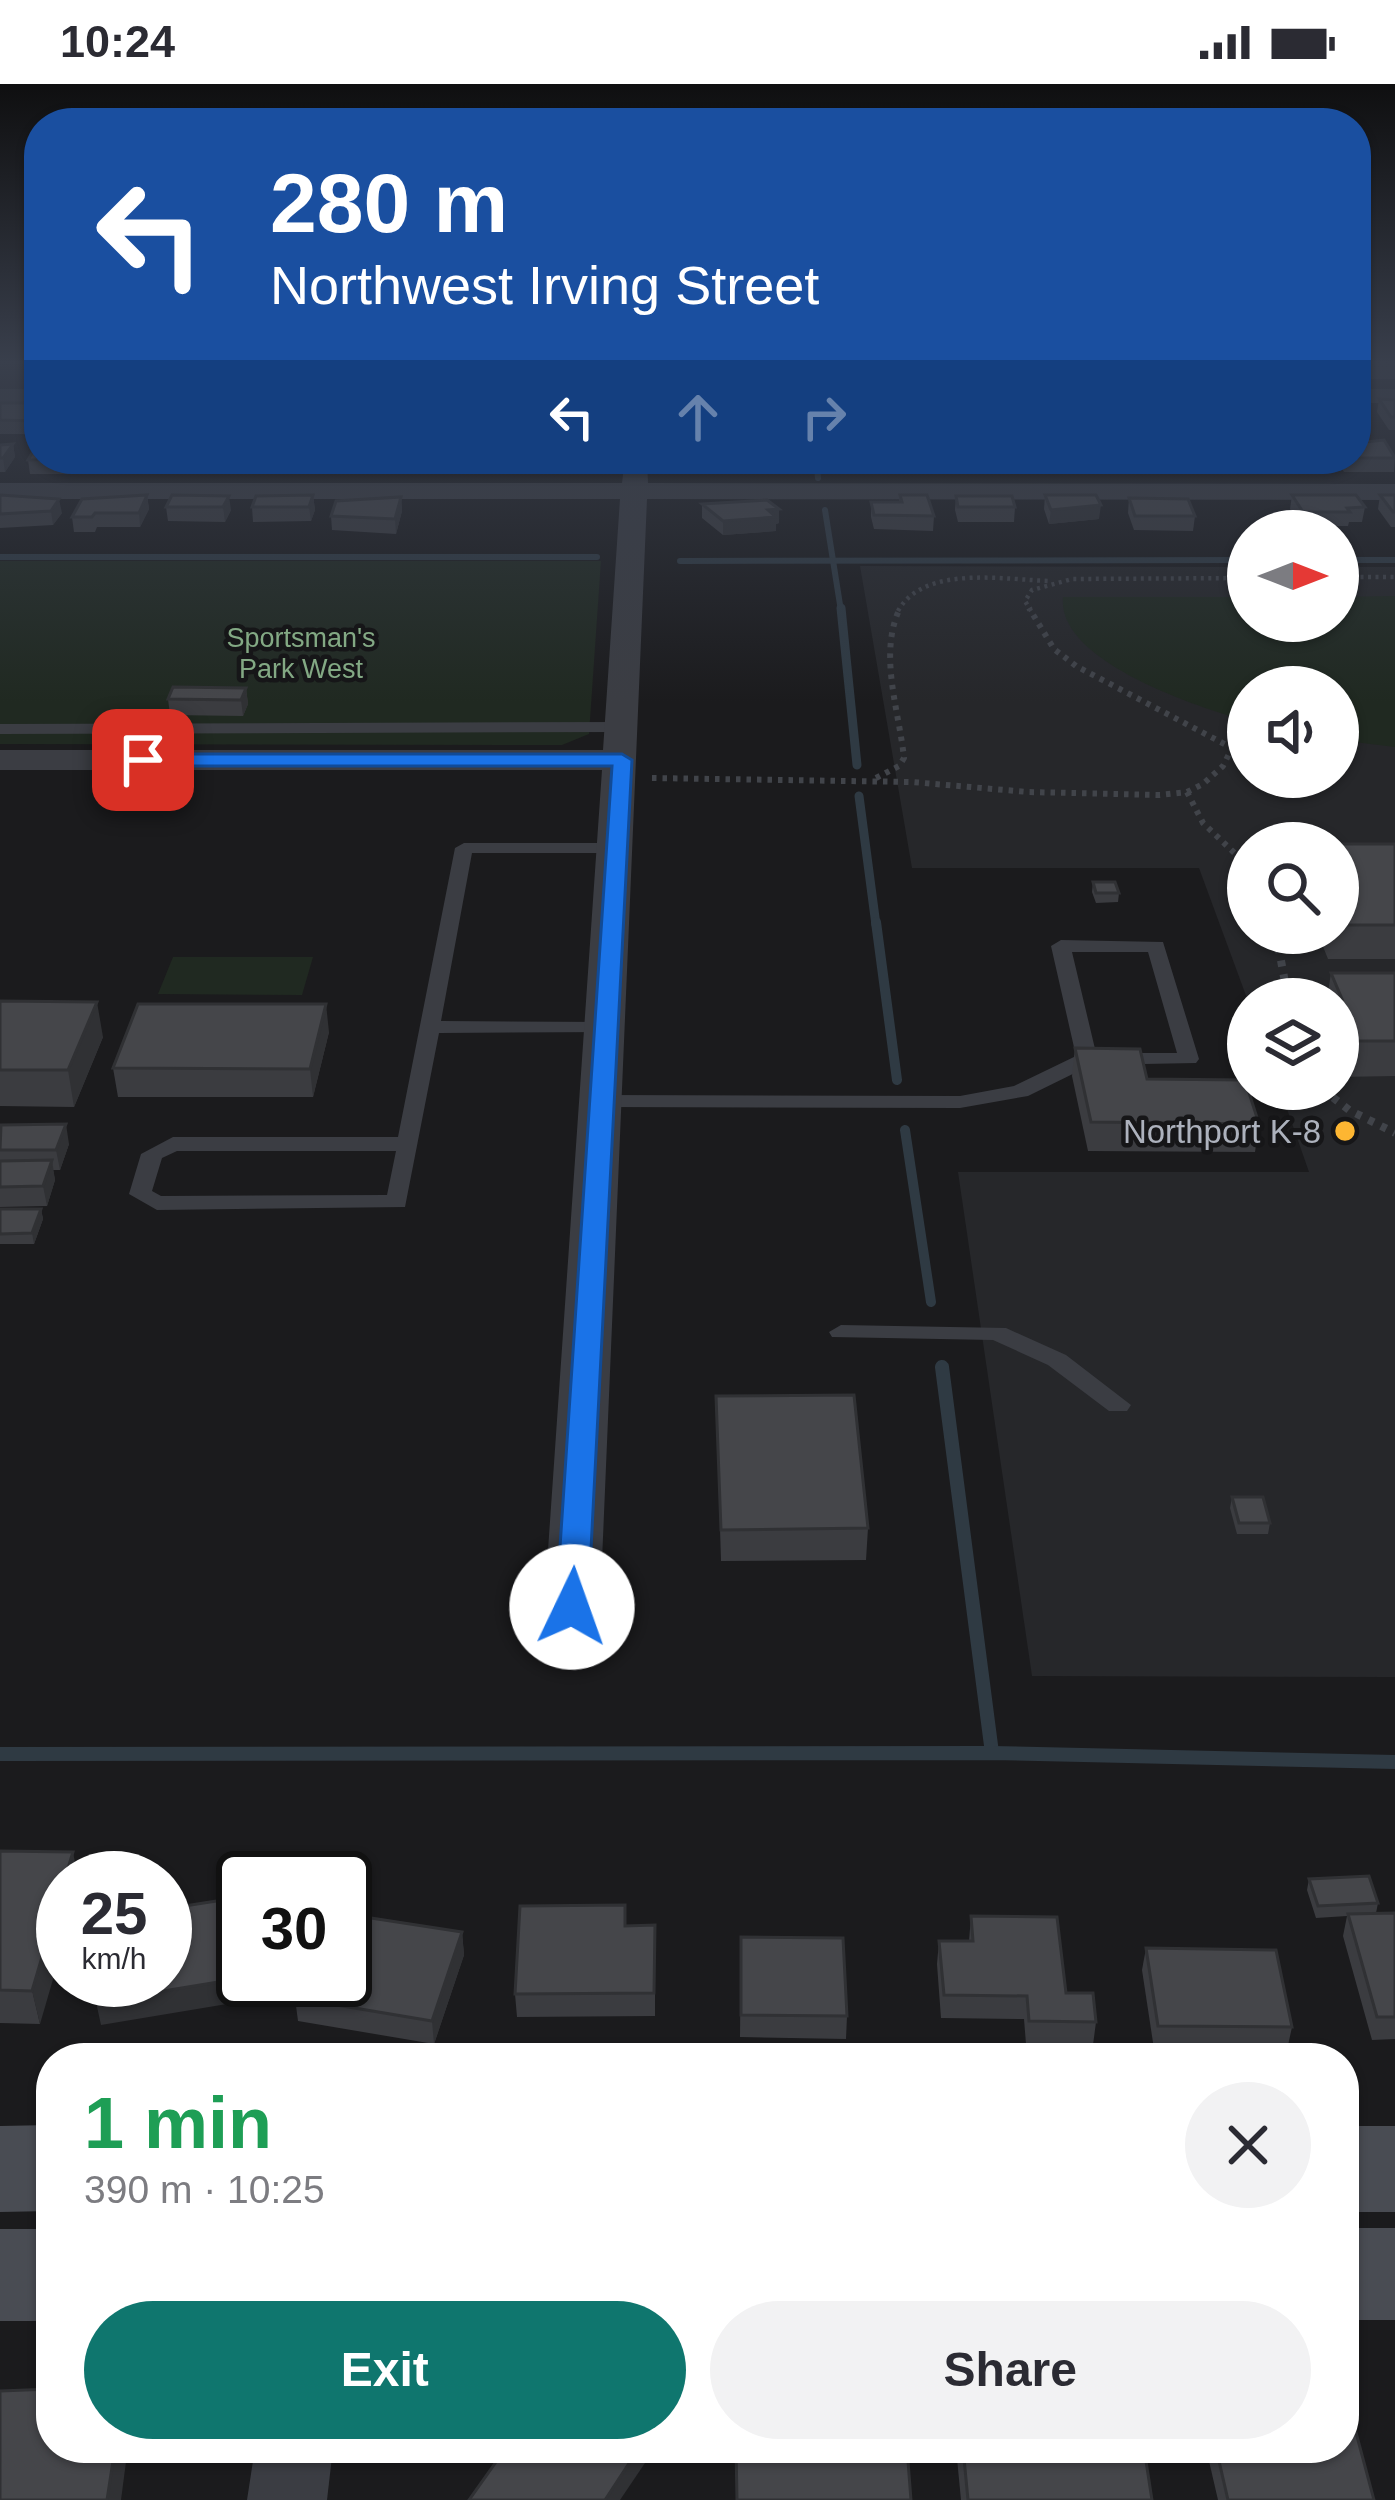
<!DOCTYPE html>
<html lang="en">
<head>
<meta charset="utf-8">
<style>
	:root { --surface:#fff; --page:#f2f2f3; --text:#2b2b33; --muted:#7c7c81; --accent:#0f766e }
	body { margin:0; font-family:Arial,sans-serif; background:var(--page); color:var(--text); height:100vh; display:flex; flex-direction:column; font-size:45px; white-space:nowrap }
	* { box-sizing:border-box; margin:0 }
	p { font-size:39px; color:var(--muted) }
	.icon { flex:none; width:66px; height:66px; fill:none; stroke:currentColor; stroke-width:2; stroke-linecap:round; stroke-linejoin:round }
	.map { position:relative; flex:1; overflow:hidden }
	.sheet { position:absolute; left:36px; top:1959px; width:1323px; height:420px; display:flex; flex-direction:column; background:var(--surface); border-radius:48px; box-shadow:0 3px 9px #0004 }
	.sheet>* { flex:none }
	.top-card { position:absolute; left:24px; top:24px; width:1347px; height:366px; border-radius:48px; box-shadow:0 3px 9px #0004; background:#1a4fa0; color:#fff; overflow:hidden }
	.needle { width:78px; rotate:90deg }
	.controls { position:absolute; left:1227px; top:426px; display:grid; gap:24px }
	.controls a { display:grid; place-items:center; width:132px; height:132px; border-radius:50%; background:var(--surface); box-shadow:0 3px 9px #0004; font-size:60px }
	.speed { position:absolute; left:36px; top:1767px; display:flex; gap:24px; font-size:60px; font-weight:700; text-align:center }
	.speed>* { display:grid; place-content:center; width:156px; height:156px; border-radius:50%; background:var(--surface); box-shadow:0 3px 9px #0004; line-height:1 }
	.speed small { font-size:30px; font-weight:400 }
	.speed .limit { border:6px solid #111; border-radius:18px; background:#fff; color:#111 }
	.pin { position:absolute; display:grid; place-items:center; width:102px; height:102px; color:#fff; margin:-51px; border-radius:24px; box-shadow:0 6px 18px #0006 }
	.me { position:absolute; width:132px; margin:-66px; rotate:3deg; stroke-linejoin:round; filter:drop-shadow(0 0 9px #0008) }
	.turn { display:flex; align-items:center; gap:42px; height:252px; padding:0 48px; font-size:54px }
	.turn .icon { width:156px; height:156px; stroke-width:2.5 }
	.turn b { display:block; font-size:84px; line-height:102px }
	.lanes { display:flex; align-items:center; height:114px; padding:0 48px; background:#0003; justify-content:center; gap:60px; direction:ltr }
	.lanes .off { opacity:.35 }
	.round { display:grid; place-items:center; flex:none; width:126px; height:126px; border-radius:63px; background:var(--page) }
	.summary { display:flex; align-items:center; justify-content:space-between; height:204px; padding:0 48px }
	h1 { font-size:72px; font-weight:600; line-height:90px; color:#1e9e55 }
	.primary-button { display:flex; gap:24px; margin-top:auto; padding:24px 48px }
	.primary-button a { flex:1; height:138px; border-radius:72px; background:var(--accent); color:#fff; font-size:48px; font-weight:600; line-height:138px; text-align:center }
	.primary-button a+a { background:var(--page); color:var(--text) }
	.status { display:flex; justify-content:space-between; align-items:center; height:84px; padding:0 60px; background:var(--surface); direction:ltr }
	.status svg { height:33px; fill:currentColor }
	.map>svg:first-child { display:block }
	.built { fill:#26272a; fill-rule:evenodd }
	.green { fill:#202921 }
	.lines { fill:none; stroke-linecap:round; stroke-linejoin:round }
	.stream-far3 { stroke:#2f3a43; stroke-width:6 }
	.stream-far2 { stroke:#2f3a43; stroke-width:9 }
	.stream-far1 { stroke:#2f3a43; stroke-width:10 }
	.stream { stroke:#2f3a43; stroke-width:14 }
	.path-far2 { stroke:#41444a; stroke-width:4.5; stroke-dasharray:3 4.5; stroke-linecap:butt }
	.path-far1 { stroke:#41444a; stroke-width:6; stroke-dasharray:4.5 6; stroke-linecap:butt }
	.path { stroke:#41444a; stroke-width:8; stroke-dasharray:6 8; stroke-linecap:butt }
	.service { fill:#3b3d43; fill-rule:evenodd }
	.minor { fill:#3b3d43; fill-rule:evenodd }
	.secondary { fill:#494c53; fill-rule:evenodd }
	.wall { fill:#3b3c40 }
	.shaded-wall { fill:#303134 }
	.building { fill:#45464a; stroke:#303134; stroke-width:3 }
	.route { fill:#1a73e8; stroke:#114b97; stroke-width:3 }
	.poi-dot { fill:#fdb632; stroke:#161618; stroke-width:4.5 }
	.labels { text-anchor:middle; stroke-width:9; stroke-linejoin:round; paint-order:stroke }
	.far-park-label { font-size:27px; fill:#83a984; stroke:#161618 }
	.poi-label { font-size:33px; fill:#adb2bd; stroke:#161618; text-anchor:end }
</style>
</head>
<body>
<div class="status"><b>10:24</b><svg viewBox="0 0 49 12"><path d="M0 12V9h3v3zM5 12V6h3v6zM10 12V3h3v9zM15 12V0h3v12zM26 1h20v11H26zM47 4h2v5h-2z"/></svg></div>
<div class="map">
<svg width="1395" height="2416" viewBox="0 0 1395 2416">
	<rect width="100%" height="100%" fill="#1b1b1d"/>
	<path class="built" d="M 860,482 L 1248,483 L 1248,537 L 1338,537 L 1338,483 L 1395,483 L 1395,1593 L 1032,1592 L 958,1088 L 1309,1088 L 1280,1005 L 1338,1005 L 1338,915 L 1248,917 L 1199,784 L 912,784 ZM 1248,603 L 1338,603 L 1338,693 L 1248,693 ZM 1248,759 L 1338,759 L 1338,849 L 1248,849 Z"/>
	<g class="green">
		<polygon points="0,477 601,477 589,650 562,661 0,660"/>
		<path d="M 1395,512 L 1395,663 L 1338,656 L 1338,603 L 1248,603 L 1248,637 C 1199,624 1056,577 1063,513 L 1248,513 L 1248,537 L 1338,537 L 1338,513 Z"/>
		<polygon points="173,873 313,873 302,911 158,910"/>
	</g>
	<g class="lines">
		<g class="stream-far3">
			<polyline points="816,375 818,394"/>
			<polyline points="825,426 841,527"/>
			<polyline points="0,473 597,473"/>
			<polyline points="1338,476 1395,476"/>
			<polyline points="680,477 1248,476"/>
		</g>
		<g class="stream-far2">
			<polyline points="841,524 857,681"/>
			<polyline points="859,712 876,841"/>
		</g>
		<g class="stream-far1">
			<polyline points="876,838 897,996"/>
			<polyline points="905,1046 931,1218"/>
		</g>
		<g class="stream">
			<polyline points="942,1283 992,1669"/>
			<polyline points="0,1670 992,1669 1395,1678"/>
		</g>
		<g class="path-far2">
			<polyline points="1338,493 1395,493"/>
			<path d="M 898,527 C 924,480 1006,496 1050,497"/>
			<polyline points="1031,527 1025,517 1032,506 1072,495 1248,494"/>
		</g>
		<g class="path-far1">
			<polyline points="652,694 912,698 1028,708 1160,711 1187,708 1203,700 1223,682 1232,664 1076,582 1054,565 1029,524"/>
			<path d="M 876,694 L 899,682 L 904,674 C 899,626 878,570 900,524"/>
			<polyline points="1187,708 1203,739 1248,782"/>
		</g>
		<g class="path">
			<polyline points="1276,849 1288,915"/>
			<polyline points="1322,1005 1349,1026 1395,1049"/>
		</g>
		<g class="service">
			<polygon points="0,640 624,638 632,643 624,648 0,650"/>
			<path d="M 464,759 L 617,759 L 626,764 L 617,769 L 472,769 L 441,937 L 607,938 L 614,940 L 614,948 L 439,949 L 405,1123 L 157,1126 L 129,1110 L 141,1070 L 173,1053 L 398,1053 L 455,764 ZM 177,1067 L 396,1067 L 387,1111 L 161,1112 L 152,1107 L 162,1074 Z"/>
			<path d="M 1061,856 L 1163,858 L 1199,975 L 1196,979 L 1091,981 L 1028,1012 L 960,1024 L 602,1023 L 591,1017 L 602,1011 L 960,1012 L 1014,1002 L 1076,972 L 1051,862 ZM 1072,868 L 1148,868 L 1177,969 L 1096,969 Z"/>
			<polygon points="841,1241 1006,1244 1066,1271 1131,1321 1127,1327 1109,1327 1048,1281 993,1256 832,1253 829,1248"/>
		</g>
		<g class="minor">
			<rect x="0" y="305" width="39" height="14"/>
			<rect x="1356" y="305" width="39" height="14"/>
			<polygon points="625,375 647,375 648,399 1395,400 1395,416 647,415 600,1524 592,1538 572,1543 552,1538 544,1524 602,686 0,686 0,666 603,666 620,415 0,415 0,399 622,399"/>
			<polygon points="255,2364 333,2364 327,2416 247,2416"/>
		</g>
		<g class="secondary">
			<polygon points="51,2041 51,2127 0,2128 0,2042"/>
			<rect x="1344" y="2042" width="51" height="86"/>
			<rect x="1344" y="2144" width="51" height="92"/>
			<rect x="0" y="2145" width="51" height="92"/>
		</g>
	</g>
	<g class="wall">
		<rect x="1356" y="280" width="39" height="15"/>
		<polygon points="39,314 39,346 36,350 0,350 0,319 24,319"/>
		<polygon points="1379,315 1395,316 1395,346 1389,346 1377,328"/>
		<polygon points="13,360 15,373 5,388 0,388 0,361"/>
		<polygon points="1395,372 1394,388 1344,388 1336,375"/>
		<polygon points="39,375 93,375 93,378 87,390 30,390 28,376"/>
		<polygon points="112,375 173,375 164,389 114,389"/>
		<polygon points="186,375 261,375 257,386 216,383 215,387 187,387"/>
		<polygon points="272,375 336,375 331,390 273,386"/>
		<polygon points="351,375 417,375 415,388 352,389"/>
		<polygon points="442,375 488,375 485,389 443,387"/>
		<polygon points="527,375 588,375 588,383 550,384 550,389 527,389"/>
		<polygon points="695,375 768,375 768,386 721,390 721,379 695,379"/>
		<polygon points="880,375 953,375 910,389 880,380"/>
		<polygon points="1057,375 1146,375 1145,385 1093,389 1091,382 1059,382"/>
		<polygon points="1168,375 1239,375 1237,388 1175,388"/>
		<polygon points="1248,375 1320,375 1318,388 1252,383"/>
		<polygon points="0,411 62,429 53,441 0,444"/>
		<polygon points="147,411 149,425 140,443 97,443 95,448 74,448 72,433"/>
		<polygon points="172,411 231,426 225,438 168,437 166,423"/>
		<polygon points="313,411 315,426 311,437 253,438 252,423"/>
		<polygon points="900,411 934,432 933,447 874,445 871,433 871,418 899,418"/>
		<polygon points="1045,411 1099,435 1049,440 1044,425"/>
		<polygon points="1292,411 1365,423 1362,438 1349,438 1348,442 1301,442 1290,425"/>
		<polygon points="1380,411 1395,411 1395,443 1391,443 1378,425"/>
		<polygon points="956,412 1015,423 1014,438 958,438 955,426"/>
		<polygon points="401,413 402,427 396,450 332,446 331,432"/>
		<polygon points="1129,414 1195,432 1193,447 1134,446 1128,429"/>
		<polygon points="702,420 779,439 776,440 776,447 723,451 702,434"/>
		<polygon points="246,604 248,620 243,632 170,631 168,615"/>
		<polygon points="1338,760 1395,760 1395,875 1328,875 1318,850 1338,849"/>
		<polygon points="1093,798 1119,809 1118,818 1096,819 1092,808"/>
		<polygon points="1331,889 1395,889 1395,992 1338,993 1338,915 1327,915"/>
		<polygon points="0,917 103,953 74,1023 0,1022"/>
		<polygon points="329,948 313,1013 118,1013 113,984"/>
		<polygon points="1075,964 1259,1040 1255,1068 1088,1067 1072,992"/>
		<polygon points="0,1044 69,1060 60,1086 53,1086 55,1096 47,1122 0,1123"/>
		<polygon points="0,1125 41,1125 43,1135 34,1160 0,1160"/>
		<polygon points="716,1312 868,1444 866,1476 721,1477"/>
		<polygon points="1232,1413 1270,1439 1268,1450 1237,1450 1230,1424"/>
		<polygon points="0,1767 40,1940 0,1939"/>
		<polygon points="1309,1795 1378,1819 1376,1829 1395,1829 1395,1955 1372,1956 1343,1852 1347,1832 1316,1834 1307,1806"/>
		<polygon points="625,1821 626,1841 655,1841 655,1932 517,1933 515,1910"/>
		<polygon points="971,1832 1066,1909 1096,1938 1093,1961 1026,1960 1024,1935 941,1934 937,1880 939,1857 969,1857"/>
		<polygon points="462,1848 464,1871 434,1960 298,1937 295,1914"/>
		<polygon points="741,1853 847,1932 846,1955 740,1953"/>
		<polygon points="1146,1864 1292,1943 1287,1966 1154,1965 1142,1886"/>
		<polygon points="956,2364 1144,2364 1152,2416 961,2416"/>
		<polygon points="1206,2364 1344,2364 1374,2416 1218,2416"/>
	</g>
	<g class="shaded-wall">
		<polygon points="39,330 39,346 36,350 34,337"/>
		<polygon points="13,360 15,373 5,388 3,374"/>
		<polygon points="85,375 93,375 93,378 87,390"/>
		<polygon points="163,375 173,375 164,389"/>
		<polygon points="330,375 336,375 331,390 330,376"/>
		<polygon points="768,375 768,386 721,390 721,376"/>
		<polygon points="910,375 953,375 910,389"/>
		<polygon points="1146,375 1145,385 1093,389 1094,376"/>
		<polygon points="147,411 149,425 140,443 139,429"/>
		<polygon points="313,411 315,426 311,437 309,423"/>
		<polygon points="229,412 231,426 225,438 223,423"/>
		<polygon points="401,413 402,427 396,450 395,435"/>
		<polygon points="59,415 62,429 53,441 51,427"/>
		<polygon points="1101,421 1099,435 1049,440 1051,426"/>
		<polygon points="779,425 779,439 776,440 776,447 723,451 723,437"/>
		<polygon points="246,604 248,620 243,632 241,616"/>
		<polygon points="97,918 103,953 74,1023 68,986"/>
		<polygon points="326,920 329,948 313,1013 310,985"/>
		<polygon points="66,1040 69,1060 60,1086 56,1066"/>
		<polygon points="52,1076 55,1096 47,1122 43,1102"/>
		<polygon points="41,1125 43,1135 34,1160 32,1149"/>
		<polygon points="73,1768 78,1794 65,1794"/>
		<polygon points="63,1802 63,1861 40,1940 32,1907"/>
		<polygon points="462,1848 464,1871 434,1960 432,1937"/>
		<polygon points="243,1894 243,1896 250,1896 251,1916 101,1941 96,1918"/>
		<polygon points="115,2364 126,2364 127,2370 121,2416 107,2416"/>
		<polygon points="639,2364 644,2364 645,2379 620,2416 605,2416"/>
	</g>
	<g class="building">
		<rect x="1356" y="280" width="39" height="2"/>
		<polygon points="27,314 39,314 39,330 34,337 0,336 0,319 24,319"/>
		<polygon points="1379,315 1395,316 1395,333 1391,333"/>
		<polygon points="1384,356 1395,374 1356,374 1356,359"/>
		<polygon points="13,360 3,374 0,374 0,361"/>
		<polygon points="35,364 39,364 39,375 85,375 28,376"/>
		<polygon points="0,411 59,415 51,427 0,430"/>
		<polygon points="147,411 139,429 95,429 92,433 72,433 82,415"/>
		<polygon points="172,411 229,412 223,423 166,423"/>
		<polygon points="313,411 309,423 252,423 256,412"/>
		<polygon points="900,411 927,411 934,432 874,431 871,418 902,418"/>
		<polygon points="1045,411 1096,411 1101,421 1051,426"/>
		<polygon points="1292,411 1356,411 1365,423 1347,424 1350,428 1303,428"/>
		<polygon points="1380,411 1395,411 1395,428 1393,428"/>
		<polygon points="956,412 1012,412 1015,423 958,423"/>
		<polygon points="401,413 395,435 331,432 336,417"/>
		<polygon points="1129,414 1188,415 1195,432 1135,432"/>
		<polygon points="767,416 779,425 768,426 776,433 723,437 702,420"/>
		<polygon points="173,603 246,604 241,616 168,615"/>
		<polygon points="1338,760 1395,760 1395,841 1338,841 1338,816 1349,816 1343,803 1338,803"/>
		<polygon points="1093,798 1115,798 1119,809 1096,809"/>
		<polygon points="1331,889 1395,889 1395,957 1338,957 1338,915 1316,915 1342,915"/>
		<polygon points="0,917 97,918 68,986 0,986"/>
		<polygon points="138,920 326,920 310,985 113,984"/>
		<polygon points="1075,964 1140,965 1147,995 1245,996 1259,1040 1091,1038"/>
		<polygon points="66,1040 56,1066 0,1066 1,1041"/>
		<polygon points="52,1076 43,1102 0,1103 0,1077"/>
		<polygon points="0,1125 41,1125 32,1149 0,1150"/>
		<polygon points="854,1311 868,1444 721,1446 716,1312"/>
		<polygon points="1232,1413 1263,1413 1270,1439 1239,1439"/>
		<polygon points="0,1767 73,1768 65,1794 63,1794 63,1802 32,1907 0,1906"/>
		<polygon points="1369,1792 1378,1819 1318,1822 1309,1795"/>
		<polygon points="242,1813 243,1894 96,1918 96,1896 165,1896 165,1825"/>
		<polygon points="625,1821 625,1842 655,1841 654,1909 515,1910 520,1822"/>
		<polygon points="1395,1829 1395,1933 1377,1933 1348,1830"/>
		<polygon points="345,1830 462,1848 432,1937 295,1914 302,1896 345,1896"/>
		<polygon points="971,1832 1057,1833 1066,1909 1093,1909 1096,1938 1029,1937 1027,1912 944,1911 939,1857 973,1857"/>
		<polygon points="741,1853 843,1854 847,1932 741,1931"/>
		<polygon points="1146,1864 1276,1866 1292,1943 1158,1942"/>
		<polygon points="51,2305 51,2364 115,2364 107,2416 0,2416 0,2307"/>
		<polygon points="1344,2311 1346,2311 1374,2416 1228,2416 1216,2364 1344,2364"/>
		<polygon points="506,2364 639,2364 605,2416 469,2416"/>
		<polygon points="736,2364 907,2364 911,2416 737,2416"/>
		<polygon points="963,2364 1144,2364 1152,2416 968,2416"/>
	</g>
	<linearGradient id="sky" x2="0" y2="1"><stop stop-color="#0f0f10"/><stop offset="0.45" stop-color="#393f4c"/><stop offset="1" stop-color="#393f4c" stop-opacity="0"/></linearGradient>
	<rect width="1395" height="618" fill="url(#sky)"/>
	<polygon class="route" points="622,670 632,676 588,1523 584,1531 561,1531 556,1523 612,682 143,682 134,676 143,670"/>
	<circle class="poi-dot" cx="1345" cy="1047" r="12"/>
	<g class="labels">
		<g class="far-park-label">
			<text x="301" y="563">Sportsman's<tspan x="301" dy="31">Park West</tspan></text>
		</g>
		<g class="poi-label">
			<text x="1321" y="1059">Northport K-8</text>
		</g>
	</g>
</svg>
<div class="controls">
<a><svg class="needle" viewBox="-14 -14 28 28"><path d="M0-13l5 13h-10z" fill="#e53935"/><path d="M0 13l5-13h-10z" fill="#7c7c81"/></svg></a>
<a><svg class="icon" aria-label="sound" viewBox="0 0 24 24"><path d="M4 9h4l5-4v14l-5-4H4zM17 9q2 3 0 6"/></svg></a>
<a><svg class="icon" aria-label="search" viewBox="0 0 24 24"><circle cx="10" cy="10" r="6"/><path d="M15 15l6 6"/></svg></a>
<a><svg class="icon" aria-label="layers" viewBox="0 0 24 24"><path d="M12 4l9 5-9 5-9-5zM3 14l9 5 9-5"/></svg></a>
</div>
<div class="speed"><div>25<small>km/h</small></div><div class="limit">30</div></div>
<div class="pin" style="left:143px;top:676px;background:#d93025"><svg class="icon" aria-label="arrive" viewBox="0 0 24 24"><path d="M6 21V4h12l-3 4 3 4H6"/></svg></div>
<svg class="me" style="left:572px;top:1523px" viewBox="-20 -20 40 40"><circle r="19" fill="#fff"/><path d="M0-13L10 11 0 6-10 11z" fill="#1a73e8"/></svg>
<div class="top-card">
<div class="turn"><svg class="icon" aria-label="left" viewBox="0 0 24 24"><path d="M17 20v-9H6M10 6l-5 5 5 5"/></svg><div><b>280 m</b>Northwest Irving Street</div></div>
<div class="lanes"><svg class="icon" aria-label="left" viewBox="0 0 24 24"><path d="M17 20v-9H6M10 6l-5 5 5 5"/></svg><svg class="icon off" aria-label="ahead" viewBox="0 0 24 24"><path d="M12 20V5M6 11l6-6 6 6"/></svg><svg class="icon off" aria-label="right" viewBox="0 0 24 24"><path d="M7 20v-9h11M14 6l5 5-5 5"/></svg></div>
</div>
<section class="sheet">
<div class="summary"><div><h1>1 min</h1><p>390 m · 10:25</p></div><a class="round"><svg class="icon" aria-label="close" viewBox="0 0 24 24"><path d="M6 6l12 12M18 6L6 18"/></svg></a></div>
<div class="primary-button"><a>Exit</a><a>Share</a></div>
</section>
</div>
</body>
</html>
